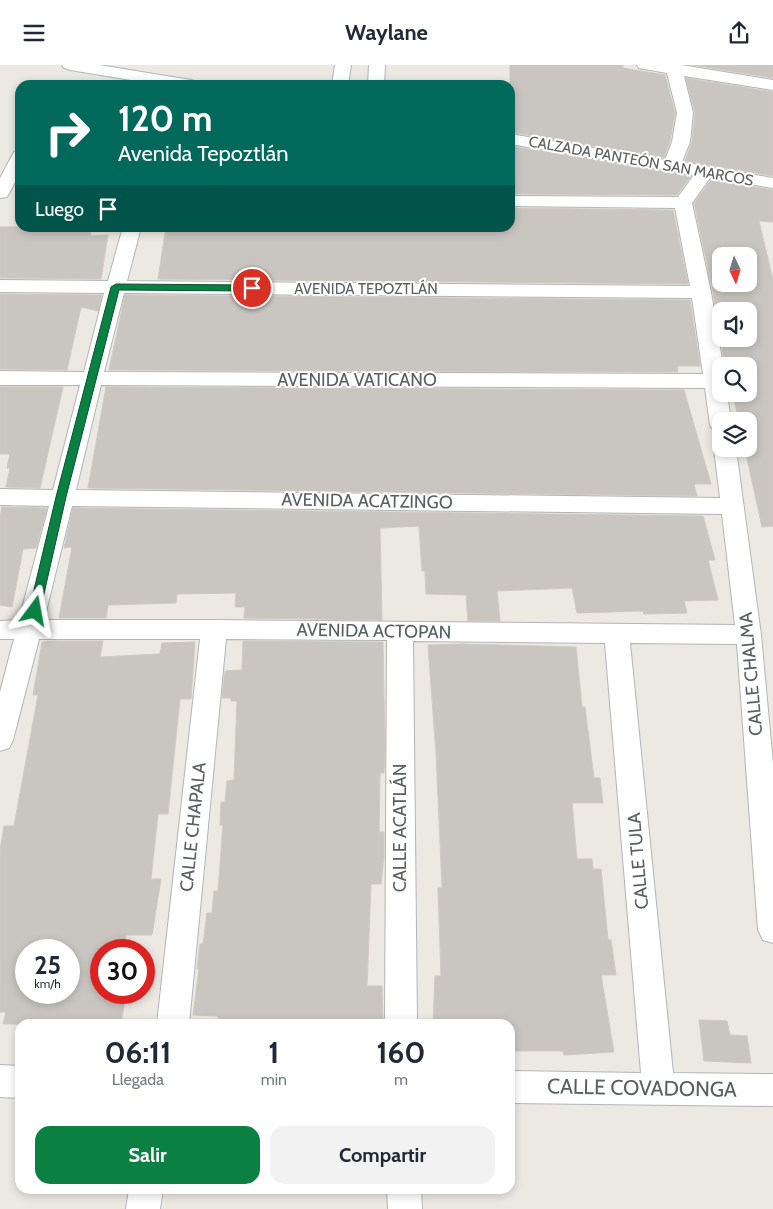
<!DOCTYPE html>
<html lang="es">
<head>
<meta charset="utf-8">
<style>
	:root { --surface:#fff; --page:#f2f2f3; --text:#1f2937; --muted:#747a83; --accent:#0b8043 }
	body { margin:0; font-family:Cabin,sans-serif; background:var(--page); color:var(--text); height:100vh; display:flex; flex-direction:column; font-size:19px; white-space:nowrap }
	* { box-sizing:border-box; margin:0 }
	p { font-size:16px; color:var(--muted) }
	.icon { flex:none; width:28px; height:28px; fill:none; stroke:currentColor; stroke-width:2; stroke-linecap:round; stroke-linejoin:round }
	.map { position:relative; flex:1; overflow:hidden }
	.panel { position:absolute; left:15px; top:954px; width:500px; height:175px; display:flex; flex-direction:column; background:var(--surface); border-radius:15px; box-shadow:0 2px 8px #0003 }
	.panel>* { flex:none }
	.banner { position:absolute; left:15px; top:15px; width:500px; height:152px; border-radius:15px; box-shadow:0 2px 8px #0003; background:#00695c; color:#fff; overflow:hidden }
	.needle { width:32px; rotate:176deg }
	.tools { position:absolute; left:712px; top:182px; display:grid; gap:10px }
	.tools a { display:grid; place-items:center; width:45px; height:45px; border-radius:10px; background:var(--surface); box-shadow:0 2px 8px #0003; font-size:25px }
	.speed { position:absolute; left:15px; top:874px; display:flex; gap:10px; font-size:25px; font-weight:700; text-align:center }
	.speed>* { display:grid; place-content:center; width:65px; height:65px; border-radius:50%; background:var(--surface); box-shadow:0 2px 8px #0003; line-height:1 }
	.speed small { font-size:12px; font-weight:400 }
	.speed .limit { border:8px solid #d22; background:#fff; color:#111 }
	.pin { position:absolute; display:grid; place-items:center; width:42px; height:42px; color:#fff; margin:-21px; border:2px solid #fff; border-radius:50%; box-shadow:0 1px 5px #0007 }
	.me { position:absolute; width:55px; margin:-28px; rotate:13deg; stroke-linejoin:round; filter:drop-shadow(0 0 4px #0008) }
	.turn { display:flex; align-items:center; gap:18px; height:105px; padding:0 20px; font-size:22px }
	.turn .icon { width:65px; height:65px; stroke-width:2.5 }
	.turn b { display:block; font-size:35px; line-height:42px }
	.then { display:flex; align-items:center; height:48px; padding:0 20px; background:#0003; gap:10px; font-size:19px }
	.eta { display:flex; justify-content:space-evenly; align-items:center; height:85px; text-align:center }
	.eta b { font-size:30px; font-weight:700; line-height:35px }
	.action { display:flex; gap:10px; margin-top:auto; padding:10px 20px }
	.action a { flex:1; height:58px; border-radius:15px; background:var(--accent); color:#fff; font-size:20px; font-weight:700; line-height:58px; text-align:center }
	.action a+a { background:var(--page); color:var(--text) }
	header { display:flex; justify-content:space-between; align-items:center; height:65px; padding:0 20px; background:var(--surface); font-size:22px; font-weight:700 }
	.map>svg:first-child { display:block }
	.building { fill:#c9c5c0; stroke:#d0c9c1; fill-rule:evenodd }
	.lines { fill:none; stroke-linecap:round; stroke-linejoin:round }
	.minor-casing { stroke:#b2b5b8; stroke-width:2 }
	.minor { fill:#fff; fill-rule:evenodd }
	.route { fill:#0b8043; stroke:#07532c }
	.labels { text-anchor:middle; stroke-width:4; stroke-linejoin:round; paint-order:stroke }
	.far-street-label { font-size:15px; fill:#5a5f61; stroke:#fff }
	.street-label { font-size:18px; fill:#5a5f61; stroke:#fff }
	.near-street-label { font-size:21px; fill:#5a5f61; stroke:#fff }
</style>
</head>
<body>
<header><svg class="icon" aria-label="menu" viewBox="0 0 24 24"><path d="M4 6h16M4 12h16M4 18h16"/></svg>Waylane<svg class="icon" aria-label="share" viewBox="0 0 24 24"><path d="M12 15V3M7 8l5-5 5 5M5 13v7h14v-7"/></svg></header>
<div class="map">
<svg width="773" height="1144" viewBox="0 0 773 1144">
	<rect width="100%" height="100%" fill="#ece8e2"/>
	<g class="building">
		<polygon points="510,0 623,0 623,3 665,10 675,48 670,76 664,93 510,67"/>
		<polygon points="693,0 773,0 773,13"/>
		<polygon points="686,13 773,27 773,111 685,96 692,77 695,48"/>
		<polygon points="510,81 691,111 677,130 510,129"/>
		<path d="M 711,115 L 773,125 L 773,157 L 759,156 L 773,215 L 773,461 L 762,462 L 745,384 L 749,384 L 749,356 L 739,356 L 733,329 L 749,329 L 749,301 L 725,301 L 713,227 L 694,138 ZM 721,191 L 749,191 L 749,219 L 721,219 ZM 721,246 L 749,246 L 749,274 L 721,274 Z"/>
		<polygon points="510,143 673,145 688,219 158,214 166,162 510,162"/>
		<polygon points="0,162 92,162 90,171 108,170 101,214 0,213"/>
		<polygon points="0,229 102,230 98,246 81,242 67,305 0,304"/>
		<polygon points="125,230 690,235 700,301 677,301 678,307 109,305"/>
		<polygon points="0,322 63,322 40,423 6,422 10,403 7,403 10,389 0,389"/>
		<polygon points="106,322 684,325 711,419 694,419 697,431 88,423"/>
		<polygon points="2,442 47,443 36,483 23,484 12,542 0,540 0,452"/>
		<polygon points="73,443 703,451 715,495 708,495 718,535 684,536 687,548 644,549 643,546 577,548 572,523 497,526 500,556 468,556 466,530 426,529 425,506 422,506 419,461 380,463 382,555 244,553 245,542 235,542 236,528 177,529 176,538 108,540 106,553 59,553 72,482 64,483"/>
		<path d="M 55,576 L 103,576 L 100,592 L 160,589 L 162,578 L 195,577 L 191,634 L 180,634 L 168,749 L 158,749 L 151,814 L 161,814 L 152,870 L 126,870 L 124,885 L 101,885 L 101,928 L 126,928 L 121,959 L 3,959 L 6,947 L 0,947 L 0,785 L 4,761 L 14,761 L 38,630 L 33,630 L 42,577 ZM 26,885 L 69,885 L 69,928 L 26,928 Z"/>
		<polygon points="243,576 383,577 385,684 384,708 380,708 379,767 384,767 384,791 381,819 371,819 367,921 382,921 383,956 262,955 262,959 218,959 218,951 193,950 199,904 197,904 200,879 203,879 207,848 212,848 214,826 218,826 223,760 220,760 221,737 225,737 227,716 234,715 237,636 231,636 231,633 222,633 225,606 242,605"/>
		<polygon points="463,579 576,582 582,642 585,642 594,713 600,713 603,738 572,738 577,794 592,794 593,804 601,804 608,875 611,875 616,910 601,910 614,987 564,990 563,986 510,986 510,959 476,959 475,956 433,959 435,911 441,911 438,823 442,823 436,688 428,580"/>
		<polygon points="699,955 727,956 730,970 747,971 751,998 704,996"/>
	</g>
	<g class="lines">
		<g class="minor-casing">
			<g id="minor">
				<polygon points="62,0 99,0 191,15 197,17 199,20 162,20 70,5 64,3"/>
				<polygon points="335,0 351,0 348,20 332,20"/>
				<polygon points="369,0 385,0 384,20 368,20"/>
				<path d="M 637,0 L 681,0 L 773,15 L 773,25 L 684,11 L 693,48 L 690,77 L 682,97 L 773,113 L 773,123 L 710,113 L 692,138 L 711,227 L 723,301 L 721,329 L 727,329 L 731,356 L 721,356 L 721,367 L 713,365 L 710,360 L 705,323 L 101,320 L 76,425 L 720,433 L 714,384 L 717,379 L 721,378 L 721,384 L 736,384 L 761,570 L 773,699 L 773,878 L 763,875 L 758,865 L 737,579 L 630,578 L 673,1008 L 773,1009 L 773,1041 L 510,1038 L 510,1006 L 641,1008 L 605,578 L 413,576 L 417,959 L 385,959 L 387,575 L 226,574 L 189,959 L 157,959 L 200,574 L 39,574 L 13,675 L 9,683 L 0,686 L 0,627 L 14,574 L 0,574 L 0,556 L 19,555 L 49,441 L 0,440 L 0,424 L 53,425 L 80,320 L 0,320 L 0,306 L 84,307 L 104,228 L 0,227 L 0,215 L 108,216 L 123,162 L 141,162 L 127,216 L 690,221 L 675,143 L 510,141 L 510,131 L 678,132 L 694,110 L 510,79 L 510,69 L 665,95 L 672,77 L 677,48 L 667,8 L 639,3 ZM 124,228 L 692,233 L 703,309 L 104,307 ZM 72,441 L 722,449 L 735,560 L 214,555 L 44,555 Z"/>
				<polygon points="20,86 20,108 7,132 0,133 0,113 14,87"/>
				<polygon points="0,1000 20,1001 20,1033 0,1032"/>
				<polygon points="129,1124 163,1124 160,1144 126,1144"/>
				<polygon points="387,1124 421,1124 422,1144 388,1144"/>
			</g>
		</g>
		<use href="#minor" class="minor"/>
	</g>
	<polygon class="route" points="116,219 252,220 257,223 252,226 119,225 66,432 40,546 35,550 29,546 56,432 111,222"/>
	<g class="labels">
		<g class="far-street-label">
			<text transform="translate(641 96) rotate(10)" y="5">CALZADA PANTEÓN SAN MARCOS</text>
			<text x="366" y="229">AVENIDA TEPOZTLÁN</text>
		</g>
		<g class="street-label">
			<text x="357" y="321">AVENIDA VATICANO</text>
			<text transform="translate(367 436) rotate(1)" y="6">AVENIDA ACATZINGO</text>
			<text transform="translate(374 566) rotate(1)" y="6">AVENIDA ACTOPAN</text>
			<text transform="translate(751 609) rotate(-95)" y="6">CALLE CHALMA</text>
			<text transform="translate(193 762) rotate(-84)" y="6">CALLE CHAPALA</text>
			<text transform="translate(400 763) rotate(-90)" y="6">CALLE ACATLÁN</text>
			<text transform="translate(638 796) rotate(-95)" y="6">CALLE TULA</text>
		</g>
		<g class="near-street-label">
			<text transform="translate(642 1023) rotate(1)" y="7">CALLE COVADONGA</text>
		</g>
	</g>
</svg>
<div class="tools">
<a><svg class="needle" viewBox="-14 -14 28 28"><path d="M0-13l5 13h-10z" fill="#e53935"/><path d="M0 13l5-13h-10z" fill="#747a83"/></svg></a>
<a><svg class="icon" aria-label="sound" viewBox="0 0 24 24"><path d="M4 9h4l5-4v14l-5-4H4zM17 9q2 3 0 6"/></svg></a>
<a><svg class="icon" aria-label="search" viewBox="0 0 24 24"><circle cx="10" cy="10" r="6"/><path d="M15 15l6 6"/></svg></a>
<a><svg class="icon" aria-label="layers" viewBox="0 0 24 24"><path d="M12 4l9 5-9 5-9-5zM3 14l9 5 9-5"/></svg></a>
</div>
<div class="speed"><div>25<small>km/h</small></div><div class="limit">30</div></div>
<div class="pin" style="left:252px;top:223px;background:#d93025"><svg class="icon" aria-label="arrive" viewBox="0 0 24 24"><path d="M6 21V4h12l-3 4 3 4H6"/></svg></div>
<svg class="me" style="left:35px;top:546px" viewBox="-20 -20 40 40"><path d="M0-17L14 15 0 8-14 15z" fill="#0b8043" stroke="#fff" stroke-width="4"/></svg>
<div class="banner">
<div class="turn"><svg class="icon" aria-label="right" viewBox="0 0 24 24"><path d="M7 20v-9h11M14 6l5 5-5 5"/></svg><div><b>120 m</b>Avenida Tepoztlán</div></div>
<div class="then">Luego<svg class="icon" aria-label="arrive" viewBox="0 0 24 24"><path d="M6 21V4h12l-3 4 3 4H6"/></svg></div>
</div>
<section class="panel">
<div class="eta">
<div><b>06:11</b><p>Llegada</p></div>
<div><b>1</b><p>min</p></div>
<div><b>160</b><p>m</p></div>
</div>
<div class="action"><a>Salir</a><a>Compartir</a></div>
</section>
</div>
</body>
</html>
